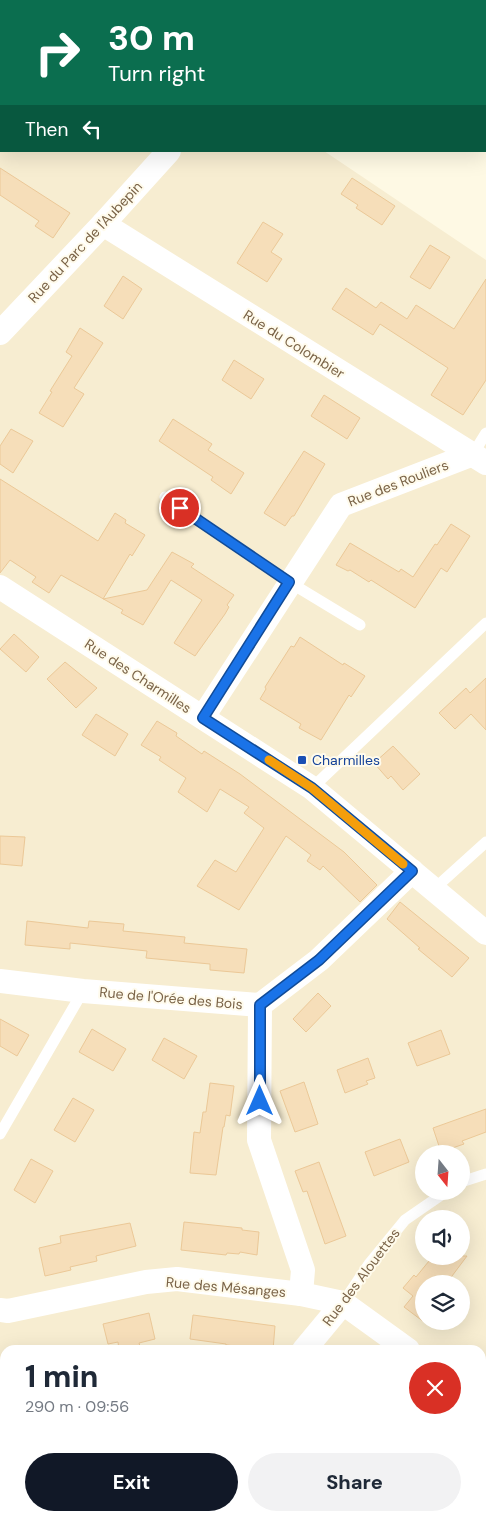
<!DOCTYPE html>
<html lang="en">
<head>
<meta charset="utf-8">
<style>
	:root { --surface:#fff; --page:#f2f2f3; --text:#1f2937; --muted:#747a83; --accent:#111827 }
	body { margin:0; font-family:"DM Sans",sans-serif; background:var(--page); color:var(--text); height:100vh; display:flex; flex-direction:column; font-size:19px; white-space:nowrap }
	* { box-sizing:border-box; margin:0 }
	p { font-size:16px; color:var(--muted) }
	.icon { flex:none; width:28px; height:28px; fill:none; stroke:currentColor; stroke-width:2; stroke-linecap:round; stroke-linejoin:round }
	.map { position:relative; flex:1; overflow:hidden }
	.details { position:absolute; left:0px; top:1345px; width:486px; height:176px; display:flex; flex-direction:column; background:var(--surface); border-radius:15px 15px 0 0; box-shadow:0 5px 20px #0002 }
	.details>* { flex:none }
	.hud { position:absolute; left:0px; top:0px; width:486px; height:152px; box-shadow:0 5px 20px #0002; background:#0b6e4f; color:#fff; overflow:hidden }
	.needle { width:32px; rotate:163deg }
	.controls { position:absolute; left:415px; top:1145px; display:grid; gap:10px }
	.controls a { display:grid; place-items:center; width:55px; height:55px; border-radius:50%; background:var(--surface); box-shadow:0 5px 20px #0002; font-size:25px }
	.pin { position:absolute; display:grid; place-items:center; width:42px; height:42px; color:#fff; margin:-21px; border:2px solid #fff; border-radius:50%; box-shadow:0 1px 5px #0007 }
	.me { position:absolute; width:55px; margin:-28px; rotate:0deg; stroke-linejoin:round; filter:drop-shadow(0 0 4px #0008) }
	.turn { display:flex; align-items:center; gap:18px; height:105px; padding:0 25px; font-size:22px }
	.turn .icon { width:65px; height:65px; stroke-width:2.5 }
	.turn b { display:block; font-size:35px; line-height:42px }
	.then { display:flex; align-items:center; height:48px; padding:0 25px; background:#0003; gap:10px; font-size:19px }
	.round { display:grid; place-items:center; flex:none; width:52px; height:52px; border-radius:26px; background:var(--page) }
	.overview { display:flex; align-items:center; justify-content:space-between; height:85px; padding:0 25px }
	h1 { font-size:30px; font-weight:800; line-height:38px }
	.cta { display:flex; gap:10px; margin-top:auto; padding:10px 25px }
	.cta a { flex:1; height:58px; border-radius:30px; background:var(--accent); color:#fff; font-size:20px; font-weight:800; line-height:58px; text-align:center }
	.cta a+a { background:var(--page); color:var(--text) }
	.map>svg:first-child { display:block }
	.residential { fill:#f7edd1; fill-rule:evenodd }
	.building { fill:#f6deb9; stroke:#ebc897 }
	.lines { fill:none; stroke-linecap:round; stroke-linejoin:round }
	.lane { stroke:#fff; stroke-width:11 }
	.street { stroke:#fff; stroke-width:24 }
	.route-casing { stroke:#114b97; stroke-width:12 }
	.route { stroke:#1a73e8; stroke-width:9 }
	.slow { stroke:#f59e0b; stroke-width:9 }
	.transit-dot { fill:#1a4fb4; stroke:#fffbec; stroke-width:2 }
	.labels { text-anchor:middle; stroke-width:4; stroke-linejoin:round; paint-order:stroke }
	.street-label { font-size:14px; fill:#7a6347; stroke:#fffbec }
	.transit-label { font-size:14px; fill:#164399; stroke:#fffbec; text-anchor:start }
</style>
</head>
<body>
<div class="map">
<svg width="486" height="1521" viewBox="0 0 486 1521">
	<rect width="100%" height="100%" fill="#fef9e4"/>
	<path class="residential" d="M 0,0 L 130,1 L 1,1 L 1,151 L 324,151 L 486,260 L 486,1521 L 0,1521 ZM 424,1154 L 461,1154 L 461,1191 L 424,1191 ZM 424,1219 L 461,1219 L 461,1256 L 424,1256 ZM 424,1284 L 461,1284 L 461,1321 L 424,1321 ZM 5,1350 L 481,1350 L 481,1516 L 5,1516 Z"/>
	<g class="building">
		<polygon points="0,168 70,213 53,238 35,226 39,221 0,195"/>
		<polygon points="352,178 395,206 382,225 356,208 358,205 341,194"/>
		<polygon points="263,222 283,234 271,252 282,259 267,282 237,263"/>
		<polygon points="430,245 450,257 430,289 410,277"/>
		<polygon points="123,276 142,289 123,319 104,306"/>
		<polygon points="486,279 486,380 463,415 431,395 448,368 380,324 373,335 332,309 346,288 376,308 381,302 407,319 416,305 454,329"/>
		<polygon points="80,328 103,343 74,388 84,394 63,427 39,413 52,392 50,391 72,356 66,352"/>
		<polygon points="234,360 264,379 251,399 222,380"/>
		<polygon points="324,395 360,418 347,439 311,416"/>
		<polygon points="173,419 212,444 208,450 244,473 231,494 211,480 213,477 159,441"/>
		<polygon points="11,429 33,441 13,473 0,464 0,446"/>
		<polygon points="304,451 325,464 294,516 292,516 285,526 264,513"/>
		<polygon points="0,479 98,541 115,513 126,520 125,523 145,535 132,556 130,554 103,599 147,590 172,552 194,564 191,567 234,595 227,605 229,607 225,614 195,656 174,643 202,600 171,580 143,625 121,613 123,610 61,575 49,593 32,582 36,577 10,560 0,573"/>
		<polygon points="451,524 470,536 447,572 441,568 415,608 371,580 369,582 350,570 348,571 336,565 350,543 399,572 401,569 413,577 435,544 437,545"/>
		<polygon points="14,634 39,657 26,672 0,649"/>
		<polygon points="300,637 343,665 344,663 365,676 351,697 349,695 321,740 299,728 301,724 260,699 266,689 265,687 291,646 294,647"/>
		<polygon points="65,662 97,688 76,708 47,679"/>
		<polygon points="486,678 486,730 471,714 455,729 439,713 466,688 470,693"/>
		<polygon points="96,714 128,734 115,756 82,735"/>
		<polygon points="157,721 177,733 176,736 202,754 204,751 240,774 344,852 377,885 360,902 323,866 320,870 307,861 311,855 286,836 239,910 197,886 215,860 236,872 264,828 244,813 249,807 220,789 207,812 178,792 186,778 159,760 161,757 141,745"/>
		<polygon points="393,746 420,774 403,790 391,776 388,779 374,763"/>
		<polygon points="0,836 25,837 22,866 0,864"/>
		<polygon points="400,902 469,958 452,977 418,949 420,948 387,919"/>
		<polygon points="27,921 88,928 89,921 124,924 123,931 185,937 184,943 247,949 244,973 210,970 210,964 146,958 147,951 70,943 70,949 25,945"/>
		<polygon points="318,993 331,1006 306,1032 293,1019"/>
		<polygon points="0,1019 29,1035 17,1056 0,1046"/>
		<polygon points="92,1029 126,1049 113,1071 79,1052"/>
		<polygon points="441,1030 450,1054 417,1066 408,1043"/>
		<polygon points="164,1038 197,1056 184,1079 152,1060"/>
		<polygon points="368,1058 375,1078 366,1081 368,1084 345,1093 337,1070"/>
		<polygon points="304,1082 318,1124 295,1132 280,1091"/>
		<polygon points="210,1083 234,1086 230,1116 226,1115 224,1127 223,1127 216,1175 190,1173 194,1132 200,1133 203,1112 206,1112"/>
		<polygon points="73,1098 94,1110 75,1142 54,1130"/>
		<polygon points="486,1109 486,1132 462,1141 464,1144 441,1152 433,1128"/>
		<polygon points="400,1139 409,1162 374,1176 365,1152"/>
		<polygon points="31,1159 53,1171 35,1203 14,1190"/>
		<polygon points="319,1162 346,1236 325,1244 307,1191 303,1192 295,1171"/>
		<polygon points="184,1222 242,1228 242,1230 259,1232 257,1255 240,1252 239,1254 227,1253 226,1255 181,1250"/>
		<polygon points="130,1223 136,1246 96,1256 97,1261 70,1267 71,1270 45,1276 39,1248 61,1243 60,1236"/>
		<polygon points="435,1256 467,1256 446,1284 424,1284 424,1322 404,1307 413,1296 403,1288 414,1275 416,1277 429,1261 431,1262"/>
		<polygon points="149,1313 155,1339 139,1343 140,1346 124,1350 119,1350 118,1342 108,1344 103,1324"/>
		<polygon points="193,1315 275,1326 273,1350 226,1345 226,1344 190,1339"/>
	</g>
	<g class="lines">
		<g class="lane">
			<polyline points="473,454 486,433"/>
			<polyline points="165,497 289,582 360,625"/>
			<polyline points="312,788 486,623"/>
			<polyline points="434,889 486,842"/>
			<polyline points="0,1134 83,991"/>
			<polyline points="461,1182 486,1174"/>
			<polyline points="343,1303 369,1264 405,1220 447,1191"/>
		</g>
		<g class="street">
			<polyline points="0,60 1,60"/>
			<polyline points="103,224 486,463"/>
			<polyline points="0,333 103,224 169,151"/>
			<polyline points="0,587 312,788 486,933"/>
			<polyline points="203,717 341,505 473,454"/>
			<polyline points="0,981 83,991 260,1005"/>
			<polyline points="260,1005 259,1140 303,1270 301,1294"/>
			<polyline points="260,1005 319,960 412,871"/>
			<polyline points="0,1310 8,1311 146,1282 177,1279 301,1294 343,1303 408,1350"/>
			<polyline points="304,1350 343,1303"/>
			<polyline points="481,1396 486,1398"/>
			<polyline points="250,1521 250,1516"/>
		</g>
	</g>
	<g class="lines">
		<g class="route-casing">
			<polyline id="route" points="180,508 289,582 203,718 312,788 412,871 319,960 260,1005 260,1101"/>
		</g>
		<use href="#route" class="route"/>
		<polyline class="slow" points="269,760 312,788 403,864"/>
	</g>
	<rect class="transit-dot" x="297" y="755" width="10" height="10" rx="2.5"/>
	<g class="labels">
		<g class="street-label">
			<text transform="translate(85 242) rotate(-47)" y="5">Rue du Parc de l'Aubepin</text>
			<text transform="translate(294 344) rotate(32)" y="5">Rue du Colombier</text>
			<text transform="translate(398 483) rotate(-21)" y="5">Rue des Rouliers</text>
			<text transform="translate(138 676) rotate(33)" y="5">Rue des Charmilles</text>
			<text transform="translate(171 998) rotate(5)" y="5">Rue de l'Orée des Bois</text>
			<text transform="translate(361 1277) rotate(-53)" y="5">Rue des Alouettes</text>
			<text transform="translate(226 1287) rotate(5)" y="5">Rue des Mésanges</text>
		</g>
		<g class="transit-label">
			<text x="312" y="765">Charmilles</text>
		</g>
	</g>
</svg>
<div class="controls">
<a><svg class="needle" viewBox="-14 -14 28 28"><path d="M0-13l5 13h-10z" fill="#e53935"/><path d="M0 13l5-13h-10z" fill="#747a83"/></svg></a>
<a><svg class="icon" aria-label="sound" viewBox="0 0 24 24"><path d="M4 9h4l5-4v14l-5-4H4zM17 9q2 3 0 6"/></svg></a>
<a><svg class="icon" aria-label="layers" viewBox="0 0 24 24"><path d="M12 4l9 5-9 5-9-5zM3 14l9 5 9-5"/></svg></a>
</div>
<div class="pin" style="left:180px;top:508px;background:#d93025"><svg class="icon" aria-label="arrive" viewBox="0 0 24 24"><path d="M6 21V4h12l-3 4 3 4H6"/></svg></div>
<svg class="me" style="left:260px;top:1101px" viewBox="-20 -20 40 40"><path d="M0-17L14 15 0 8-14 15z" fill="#1a73e8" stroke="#fff" stroke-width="4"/></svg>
<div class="hud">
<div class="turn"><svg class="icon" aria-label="right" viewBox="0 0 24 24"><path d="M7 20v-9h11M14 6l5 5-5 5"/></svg><div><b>30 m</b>Turn right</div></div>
<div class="then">Then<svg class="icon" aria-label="left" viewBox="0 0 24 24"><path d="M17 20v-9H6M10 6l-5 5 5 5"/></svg></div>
</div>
<section class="details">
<div class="overview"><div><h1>1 min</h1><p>290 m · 09:56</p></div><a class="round" style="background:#d93025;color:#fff"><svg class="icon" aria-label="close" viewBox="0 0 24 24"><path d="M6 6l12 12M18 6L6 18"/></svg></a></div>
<div class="cta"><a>Exit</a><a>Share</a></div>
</section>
</div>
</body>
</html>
